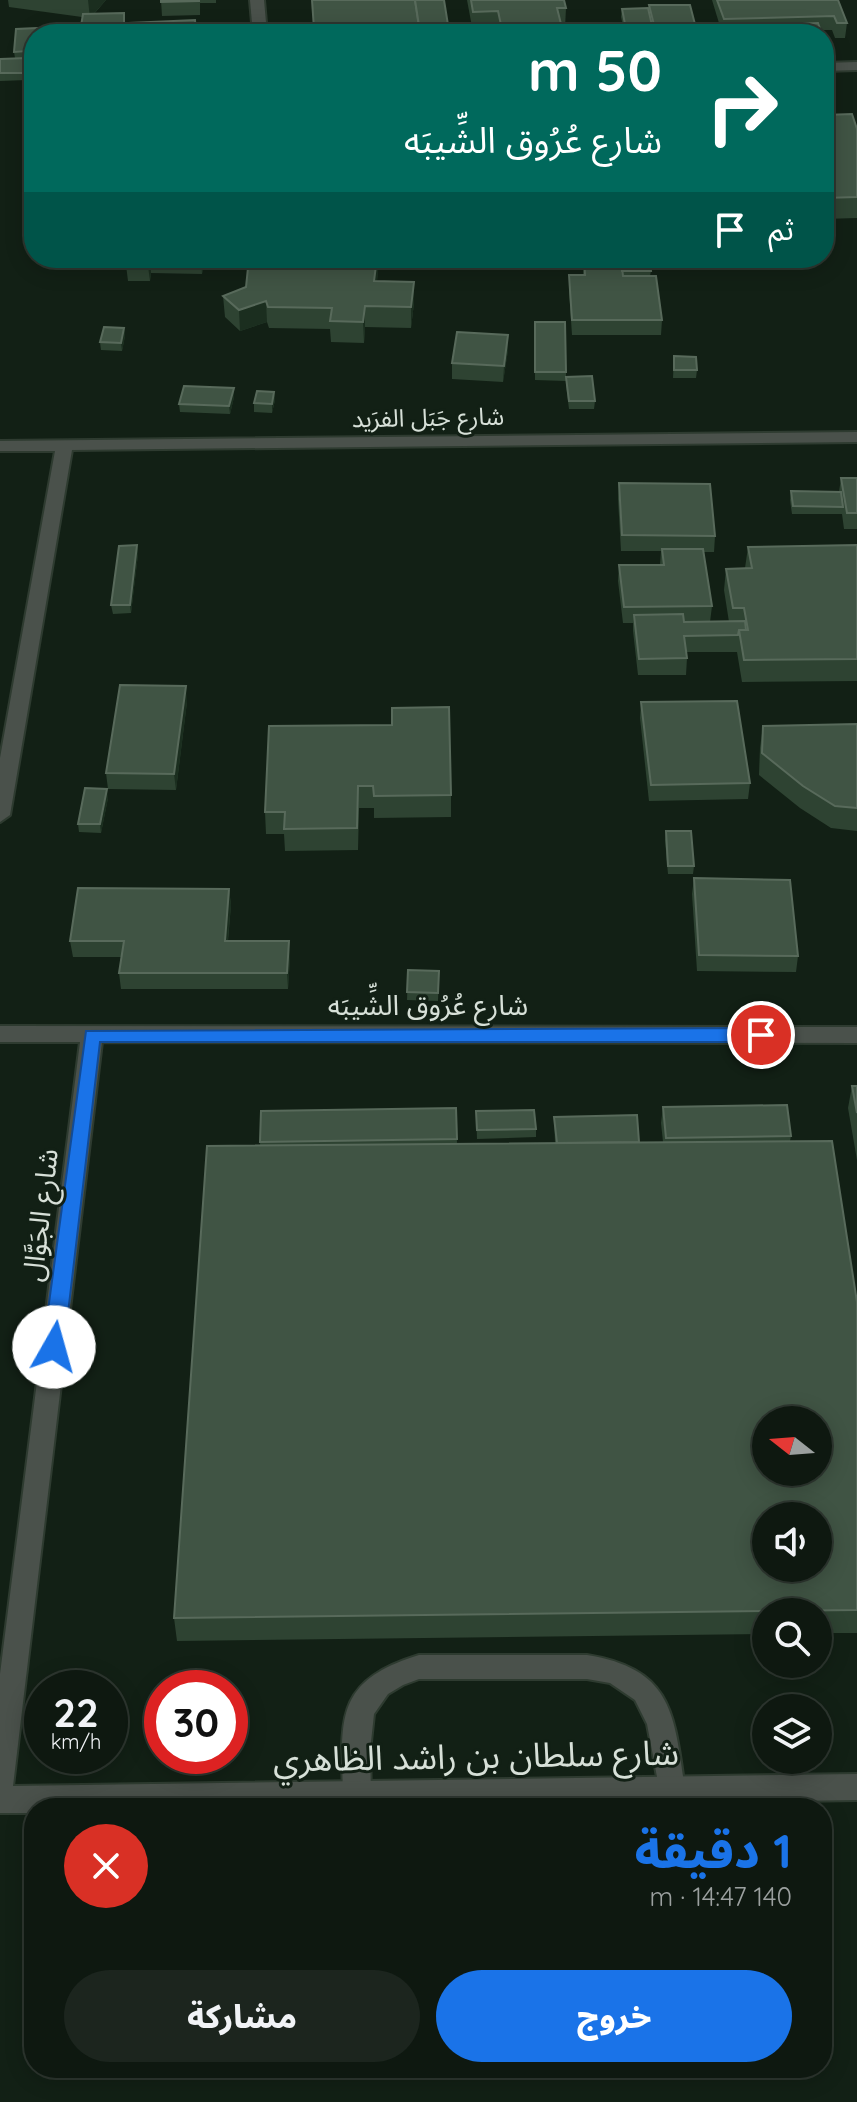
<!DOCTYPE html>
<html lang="ar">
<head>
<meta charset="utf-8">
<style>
	:root { --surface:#0e1810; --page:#1c251e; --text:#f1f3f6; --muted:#9ba09f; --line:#2e3730; --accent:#1a73e8 }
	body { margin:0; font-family:Quicksand,"Noto Sans Arabic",sans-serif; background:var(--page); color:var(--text); direction:rtl; height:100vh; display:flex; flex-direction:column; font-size:30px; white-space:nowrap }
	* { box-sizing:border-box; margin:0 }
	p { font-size:26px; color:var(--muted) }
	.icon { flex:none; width:44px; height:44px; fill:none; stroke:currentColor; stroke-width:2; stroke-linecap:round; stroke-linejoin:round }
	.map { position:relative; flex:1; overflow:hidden; direction:ltr }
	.sheet { position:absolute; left:24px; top:1798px; width:808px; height:280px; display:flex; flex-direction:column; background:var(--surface); border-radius:32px; box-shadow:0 4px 20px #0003,0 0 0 2px var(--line); direction:rtl }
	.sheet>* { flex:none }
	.banner { position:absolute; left:24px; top:24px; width:810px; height:244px; border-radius:32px; box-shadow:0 4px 20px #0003,0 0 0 2px var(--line); direction:rtl; background:#00695c; color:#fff; overflow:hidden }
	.needle { width:52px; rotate:287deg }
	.buttons { position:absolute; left:752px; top:1406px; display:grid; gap:16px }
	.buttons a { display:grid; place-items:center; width:80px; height:80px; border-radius:50%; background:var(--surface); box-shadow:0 4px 20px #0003,0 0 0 2px var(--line); font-size:40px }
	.speed { position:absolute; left:24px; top:1670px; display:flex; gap:16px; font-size:40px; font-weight:700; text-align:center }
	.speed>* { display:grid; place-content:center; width:104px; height:104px; border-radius:50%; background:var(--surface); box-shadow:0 4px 20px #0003,0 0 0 2px var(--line); line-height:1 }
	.speed small { font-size:20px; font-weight:400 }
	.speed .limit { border:12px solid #d22; background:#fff; color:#111 }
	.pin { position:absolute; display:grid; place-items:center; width:68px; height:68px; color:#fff; margin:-34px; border:4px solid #fff; border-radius:50%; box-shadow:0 2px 8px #0007 }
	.me { position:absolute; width:88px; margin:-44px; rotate:7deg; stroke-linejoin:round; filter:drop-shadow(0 0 6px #0008) }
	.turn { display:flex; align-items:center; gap:28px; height:168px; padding:0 40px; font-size:36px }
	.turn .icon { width:104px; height:104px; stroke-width:2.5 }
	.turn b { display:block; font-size:56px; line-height:68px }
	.then { display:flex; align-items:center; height:76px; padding:0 40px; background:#0003; gap:16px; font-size:30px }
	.round { display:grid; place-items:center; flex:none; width:84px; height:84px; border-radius:42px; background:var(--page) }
	.headline { display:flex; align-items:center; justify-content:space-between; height:136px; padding:0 40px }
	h1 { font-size:48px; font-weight:800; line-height:60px; color:var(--accent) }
	.primary-button { display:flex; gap:16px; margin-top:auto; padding:16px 40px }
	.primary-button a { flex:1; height:92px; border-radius:48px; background:var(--accent); color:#fff; font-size:32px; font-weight:800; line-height:92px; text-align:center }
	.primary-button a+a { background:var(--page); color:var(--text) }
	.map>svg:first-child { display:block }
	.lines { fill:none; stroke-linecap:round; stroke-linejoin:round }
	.service-casing { stroke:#2e3b30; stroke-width:4 }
	.minor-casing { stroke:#2e3b30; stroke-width:4 }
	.service { fill:#4a514b; fill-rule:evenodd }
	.minor { fill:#4a514b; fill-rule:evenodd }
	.wall { fill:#2e4332 }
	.shaded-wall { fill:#1b2e1f }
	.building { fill:#405444; stroke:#586a5b; stroke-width:2; fill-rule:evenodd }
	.route { fill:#1a73e8; stroke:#114b97; stroke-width:2 }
	.labels { text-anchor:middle; stroke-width:6; stroke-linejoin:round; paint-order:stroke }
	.far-street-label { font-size:24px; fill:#d7e0d8; stroke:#122015 }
	.street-label { font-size:28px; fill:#d7e0d8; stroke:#122015 }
	.near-street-label { font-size:34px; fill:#d7e0d8; stroke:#122015 }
</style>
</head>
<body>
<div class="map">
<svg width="857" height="2102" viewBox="0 0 857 2102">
	<rect width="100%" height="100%" fill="#122015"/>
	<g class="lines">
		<g class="service-casing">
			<path id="service" d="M 419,1655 L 587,1655 C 673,1669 674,1714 685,1789 L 681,1798 L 671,1802 L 661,1798 L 647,1724 L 635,1700 L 610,1683 L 587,1679 L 419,1679 L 403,1685 L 388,1694 L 374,1714 L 370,1751 L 371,1795 L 367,1804 L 358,1808 L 347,1804 L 343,1795 C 341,1717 335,1681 419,1655 Z"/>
		</g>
		<g class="minor-casing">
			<g id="minor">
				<polygon points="250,0 264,0 267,34 253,34"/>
				<polygon points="857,62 857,70 824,71 824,63"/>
				<polygon points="857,432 857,442 72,450 10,815 0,822 0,758 55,451 0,451 0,441"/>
				<polygon points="0,1026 857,1027 857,1043 102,1042 13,1786 857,1774 857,1800 356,1808 34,1808 34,1813 0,1813 0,1674 80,1042 0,1042"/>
			</g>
		</g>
		<use href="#service" class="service"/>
		<use href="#minor" class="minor"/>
	</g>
	<g class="wall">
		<polygon points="8,0 106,0 94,14 124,13 125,34 34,34 34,73 28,73 27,80 0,81 0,59 15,58 14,52 16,29 81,26 82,17 9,7"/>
		<polygon points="161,0 216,0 216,3 200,3 200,15 162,16"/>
		<polygon points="312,0 449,31 449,34 314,34"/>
		<polygon points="467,0 564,0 566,8 565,28 562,28 562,34 464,34 497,32 497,31 473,32"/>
		<polygon points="712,0 838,0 847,23 845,38 835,38 832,30 821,30 822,34 769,34 769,32 722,33"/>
		<polygon points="649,5 697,32 697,34 625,34 621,17 622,9 649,12"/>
		<polygon points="824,115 857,129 857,218 824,219"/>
		<polygon points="128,258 205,258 202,274 151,273 150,281 128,281 126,265"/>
		<polygon points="249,258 379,258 377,281 414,303 411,328 365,327 364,343 331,342 330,329 269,328 267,322 240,331 225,317 223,296 246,287"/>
		<polygon points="528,258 575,258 575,265 528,264"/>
		<polygon points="584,258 651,271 650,276 662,320 661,335 572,335 569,290 569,275 583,275"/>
		<polygon points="535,322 566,372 566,381 535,380"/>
		<polygon points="124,328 125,336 122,351 101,350 100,342"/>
		<polygon points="508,335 508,350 503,382 452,379 452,363"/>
		<polygon points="674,356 697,370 696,378 673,378"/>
		<polygon points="566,377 595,401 594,409 569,409 566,385"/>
		<polygon points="234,388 234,397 230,414 180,412 179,404"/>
		<polygon points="274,392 275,400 272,413 254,412 254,403"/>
		<polygon points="841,478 857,478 857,529 844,529 842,514 792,514 790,500 791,491 839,492"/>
		<polygon points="619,483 715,536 714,552 703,552 712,606 710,622 729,622 724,590 726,569 745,568 748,547 857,545 857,681 742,682 737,652 686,652 687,658 686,675 638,675 633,631 633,623 623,623 618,581 619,565 660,565 661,551 621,551 618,499"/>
		<polygon points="137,545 138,554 131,613 113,614 111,605"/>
		<polygon points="187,702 176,790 108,789 106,773"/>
		<polygon points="641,702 750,783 748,799 649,801 640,718"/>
		<polygon points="857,724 857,831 831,828 800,808 759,775 760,748 763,726"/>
		<polygon points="269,726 451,795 451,817 374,818 374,808 359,808 358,850 285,851 284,834 266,834 265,812"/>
		<polygon points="108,798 101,833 79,832 78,824"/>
		<polygon points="666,831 694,866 693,874 668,874 665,840"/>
		<polygon points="694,878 798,956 796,972 697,971 692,894"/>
		<polygon points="229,889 231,905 228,941 290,957 288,989 121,989 119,973 121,957 73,957 70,941"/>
		<polygon points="408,970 439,971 438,1001 407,1000"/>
		<polygon points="852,1086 857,1086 857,1160 848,1108"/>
		<polygon points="663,1107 791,1136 790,1141 857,1302 857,1633 818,1633 818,1612 766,1612 766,1634 177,1641 174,1618 260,1146 261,1111 456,1108 457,1144 555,1143 554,1117 639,1142 663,1142 661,1123"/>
		<polygon points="476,1111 536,1129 536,1137 477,1139"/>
	</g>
	<g class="shaded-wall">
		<polygon points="88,0 106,0 90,18"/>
		<polygon points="150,258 151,273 150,281 148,266"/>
		<polygon points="201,258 205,258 202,274"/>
		<polygon points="377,258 379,258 379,262 375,302 374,281"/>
		<polygon points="414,282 414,303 411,328 411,307"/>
		<polygon points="266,301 267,322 240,331 239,310"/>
		<polygon points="365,306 365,327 364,343 363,322"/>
		<polygon points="124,328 125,336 122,351 121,343"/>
		<polygon points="508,335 508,350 503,382 504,366"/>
		<polygon points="234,388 234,397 230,414 229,406"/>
		<polygon points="274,392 275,400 272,413 272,404"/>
		<polygon points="137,545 138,554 131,613 130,605"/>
		<polygon points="186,686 187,702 176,790 174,774"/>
		<polygon points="107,789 108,798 101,833 100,824"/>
		<polygon points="229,889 231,905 226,957 225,941"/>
		<polygon points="289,941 290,957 288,989 287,973"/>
	</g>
	<g class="building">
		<polygon points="161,0 199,0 199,1 161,2"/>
		<polygon points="312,0 415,0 420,34 345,34 344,29 314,29"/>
		<polygon points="415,0 444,0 449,31 420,32"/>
		<polygon points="471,0 564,0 566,8 557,8 563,32 503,34 498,11 473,12"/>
		<polygon points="717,0 838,0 847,23 837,23 834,16 724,19"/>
		<polygon points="649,5 690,5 697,32 656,33"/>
		<polygon points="648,8 654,34 627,34 622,9"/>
		<polygon points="124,13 124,34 34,34 34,59 26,59 27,51 14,52 16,29 81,26 83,14"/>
		<polygon points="195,20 196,34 129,34 129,23"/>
		<polygon points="818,23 822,34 773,34 770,25"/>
		<polygon points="499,32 499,34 464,33"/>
		<polygon points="26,58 26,73 0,73 0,59"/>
		<polygon points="852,114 857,129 857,197 824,198 824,115"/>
		<polygon points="128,258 150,258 148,266 126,265"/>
		<polygon points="249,258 377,258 374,281 414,282 411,307 365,306 363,322 330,321 332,308 268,307 266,301 239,310 223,296 246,287"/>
		<polygon points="584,258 621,258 623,276 656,276 662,320 572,320 569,275 585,275"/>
		<polygon points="621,258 649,258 651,271 622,271"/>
		<polygon points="535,322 565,322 566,372 535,372"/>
		<polygon points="104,327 124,328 121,343 100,342"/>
		<polygon points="457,332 508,335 504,366 452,363"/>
		<polygon points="674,356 696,357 697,370 674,370"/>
		<polygon points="592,376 595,401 569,401 566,377"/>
		<polygon points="184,386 234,388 229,406 179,404"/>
		<polygon points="257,391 274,392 272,404 254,403"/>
		<polygon points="841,478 857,478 857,513 847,513"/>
		<polygon points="619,483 710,484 715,536 622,535"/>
		<polygon points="791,491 841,492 843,507 793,506"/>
		<polygon points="137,545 130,605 111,605 119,546"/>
		<polygon points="857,545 857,659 744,660 739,630 748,630 744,608 733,608 726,569 752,568 748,547"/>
		<polygon points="662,549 703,549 712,606 624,607 619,565 664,565"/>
		<polygon points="683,614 684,622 745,621 746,630 739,630 738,635 684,636 687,658 639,659 634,615"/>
		<polygon points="120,685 186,686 174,774 106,773"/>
		<polygon points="737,701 750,783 651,785 641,702"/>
		<polygon points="449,707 451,795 374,796 373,786 358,786 357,828 284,829 285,812 265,812 269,726 392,725 392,708"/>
		<polygon points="857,724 857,808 835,806 803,786 762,753 763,726"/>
		<polygon points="85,788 107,789 100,824 78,824"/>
		<polygon points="666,831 691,831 694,866 668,866"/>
		<polygon points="694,878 790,880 798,956 699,955"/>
		<polygon points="78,888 229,889 225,941 289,941 287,973 119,973 124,941 70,941"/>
		<polygon points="408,970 439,971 438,993 407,992"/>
		<polygon points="852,1086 857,1086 857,1113"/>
		<polygon points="787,1105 791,1136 666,1138 663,1107"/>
		<polygon points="456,1108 457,1139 260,1142 261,1111"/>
		<polygon points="534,1110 536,1129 477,1130 476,1111"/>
		<polygon points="637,1115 639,1142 557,1143 554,1117"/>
		<path d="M 832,1141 L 857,1302 L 857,1610 L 174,1618 L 207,1146 ZM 766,1420 L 818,1420 L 818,1472 L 766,1472 ZM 766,1516 L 818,1516 L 818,1568 L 766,1568 Z"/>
	</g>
	<polygon class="route" points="761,1028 770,1035 761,1042 100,1042 64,1347 61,1353 54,1356 46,1353 43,1347 86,1031"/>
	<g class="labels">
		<g class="far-street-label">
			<text transform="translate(428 418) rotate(-1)" y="8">شارع جَبَل الفرَيد</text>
		</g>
		<g class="street-label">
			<text x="428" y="1015">شارع عُرُوق الشِّيبَه</text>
			<text transform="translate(40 1215) rotate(-83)" y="10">شارع الجَوَّال</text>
		</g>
		<g class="near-street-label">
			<text transform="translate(476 1756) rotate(-1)" y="12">شارع سلطان بن راشد الظاهري</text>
		</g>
	</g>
</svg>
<div class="buttons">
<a><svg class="needle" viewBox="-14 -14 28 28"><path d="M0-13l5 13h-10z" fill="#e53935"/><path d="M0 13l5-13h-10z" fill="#9ba09f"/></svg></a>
<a><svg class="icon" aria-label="sound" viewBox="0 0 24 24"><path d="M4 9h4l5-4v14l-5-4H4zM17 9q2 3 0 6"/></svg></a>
<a><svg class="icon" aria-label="search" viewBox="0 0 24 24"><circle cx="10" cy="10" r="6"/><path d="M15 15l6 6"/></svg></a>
<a><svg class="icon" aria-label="layers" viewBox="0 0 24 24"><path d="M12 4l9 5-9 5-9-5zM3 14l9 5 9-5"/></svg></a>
</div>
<div class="speed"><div>22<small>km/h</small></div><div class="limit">30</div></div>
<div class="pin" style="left:761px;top:1035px;background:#d93025"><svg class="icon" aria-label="arrive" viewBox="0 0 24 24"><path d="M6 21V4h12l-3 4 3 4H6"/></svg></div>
<svg class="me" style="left:54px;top:1347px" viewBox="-20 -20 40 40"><circle r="19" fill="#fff"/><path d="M0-13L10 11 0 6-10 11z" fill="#1a73e8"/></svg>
<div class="banner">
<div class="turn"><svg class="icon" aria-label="right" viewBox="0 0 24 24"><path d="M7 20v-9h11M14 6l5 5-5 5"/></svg><div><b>50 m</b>شارع عُرُوق الشِّيبَه</div></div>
<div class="then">ثم<svg class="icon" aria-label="arrive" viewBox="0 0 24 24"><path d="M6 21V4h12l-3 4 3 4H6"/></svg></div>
</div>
<section class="sheet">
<div class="headline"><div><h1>1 دقيقة</h1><p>140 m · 14:47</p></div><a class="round" style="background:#d93025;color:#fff"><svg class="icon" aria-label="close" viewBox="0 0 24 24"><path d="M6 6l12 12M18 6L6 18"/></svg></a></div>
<div class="primary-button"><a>خروج</a><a>مشاركة</a></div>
</section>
</div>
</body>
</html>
